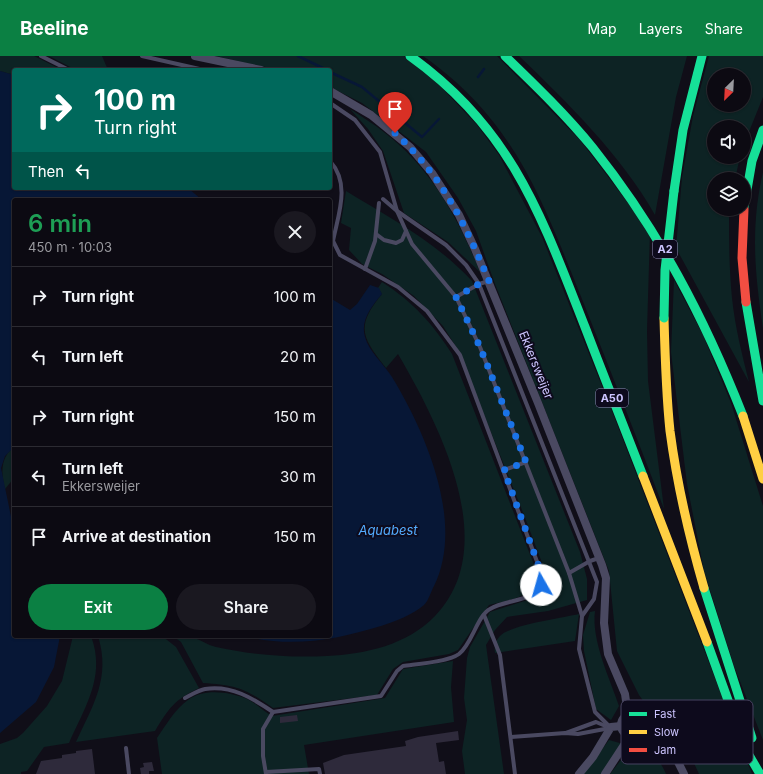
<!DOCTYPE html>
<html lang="en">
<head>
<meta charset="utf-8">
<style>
	:root { --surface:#0c0a12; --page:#1a1820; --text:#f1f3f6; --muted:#9a9a9f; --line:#2c2b32; --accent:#0b8043 }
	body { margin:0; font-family:Inter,sans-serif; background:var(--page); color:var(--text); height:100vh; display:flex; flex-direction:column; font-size:15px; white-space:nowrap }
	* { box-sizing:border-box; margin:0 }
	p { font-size:13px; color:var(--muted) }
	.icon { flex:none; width:22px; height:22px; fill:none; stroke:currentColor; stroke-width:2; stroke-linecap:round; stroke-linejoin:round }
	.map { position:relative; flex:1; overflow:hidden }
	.details { position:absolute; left:12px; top:142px; width:320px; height:440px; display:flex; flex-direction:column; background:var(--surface); border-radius:4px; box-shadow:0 1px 3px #0004,0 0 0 1px var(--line) }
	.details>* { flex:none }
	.guide { position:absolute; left:12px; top:12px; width:320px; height:122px; border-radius:4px; box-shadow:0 1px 3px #0004,0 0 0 1px var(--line); background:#00695c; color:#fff; overflow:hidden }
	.needle { width:26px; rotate:204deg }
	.fabs { position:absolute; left:707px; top:12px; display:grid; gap:8px }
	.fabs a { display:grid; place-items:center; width:44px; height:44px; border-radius:50%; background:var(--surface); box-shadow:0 1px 3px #0004,0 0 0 1px var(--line); font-size:20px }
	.pin { position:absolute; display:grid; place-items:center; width:34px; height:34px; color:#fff; margin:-41px -17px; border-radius:50% 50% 50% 0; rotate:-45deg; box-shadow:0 0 4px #0007 }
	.pin .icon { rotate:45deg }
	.me { position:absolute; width:44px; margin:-22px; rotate:353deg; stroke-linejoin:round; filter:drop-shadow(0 0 3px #0008) }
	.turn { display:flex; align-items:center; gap:14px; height:84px; padding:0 16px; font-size:18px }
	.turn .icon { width:52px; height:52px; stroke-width:2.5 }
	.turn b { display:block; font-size:28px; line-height:34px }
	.then { display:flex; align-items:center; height:38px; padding:0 16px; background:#0003; gap:8px; font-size:15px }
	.round { display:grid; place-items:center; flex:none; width:42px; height:42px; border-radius:21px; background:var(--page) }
	.headline { display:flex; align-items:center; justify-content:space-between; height:68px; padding:0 16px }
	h1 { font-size:24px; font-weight:600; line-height:30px; color:#1e9e55 }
	.action { display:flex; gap:8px; margin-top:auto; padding:8px 16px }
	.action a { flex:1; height:46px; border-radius:24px; background:var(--accent); color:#fff; font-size:16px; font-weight:600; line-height:46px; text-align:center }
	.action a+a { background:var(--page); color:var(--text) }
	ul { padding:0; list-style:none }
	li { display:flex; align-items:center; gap:12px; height:60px; padding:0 16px; border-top:1px solid var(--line) }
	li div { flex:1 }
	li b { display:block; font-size:15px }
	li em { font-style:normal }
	header { display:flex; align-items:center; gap:24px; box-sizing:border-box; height:56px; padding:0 20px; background:var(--accent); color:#fff }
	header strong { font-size:19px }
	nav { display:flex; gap:22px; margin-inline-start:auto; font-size:14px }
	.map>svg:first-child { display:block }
	.green { fill:#0d2324; fill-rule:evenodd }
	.water { fill:#071736 }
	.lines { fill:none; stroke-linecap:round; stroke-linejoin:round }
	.stream { stroke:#071736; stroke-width:2.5 }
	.building { fill:#2e2a3b }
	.lane { stroke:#4a4961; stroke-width:4 }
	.street { stroke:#4a4961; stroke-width:8 }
	.fast { stroke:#16e098; stroke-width:9 }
	.slow { stroke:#ffcf43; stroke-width:9 }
	.jam { stroke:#f24e42; stroke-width:9 }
	.fast-bridge { stroke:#16e098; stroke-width:9 }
	.route { stroke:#1a73e8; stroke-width:7; stroke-dasharray:0 12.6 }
	.labels { text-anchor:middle; stroke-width:4; stroke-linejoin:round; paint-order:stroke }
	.shield { fill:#0d0a1c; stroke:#938dbb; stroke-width:1 }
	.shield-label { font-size:11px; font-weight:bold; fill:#cdc5ff }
	.street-label { font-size:12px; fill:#cdc5ff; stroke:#0d0a1c }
	.water-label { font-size:13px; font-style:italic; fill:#53acff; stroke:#0d0a1c }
	.key { fill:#0d0a1c; stroke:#474260; stroke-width:1 }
	.key-label { font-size:11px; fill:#cdc5ff }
</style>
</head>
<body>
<header>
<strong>Beeline</strong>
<nav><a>Map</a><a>Layers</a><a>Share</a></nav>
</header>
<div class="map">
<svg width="763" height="718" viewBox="0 0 763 718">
	<rect width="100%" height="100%" fill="#100e18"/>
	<g class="green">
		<polygon points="0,0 34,0 62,14 14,14 14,19 0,15"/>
		<polygon points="49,0 102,0 108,14 76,14"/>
		<polygon points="215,0 404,0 428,17 477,69 499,99 542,181 610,350 752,718 699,718 693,705 659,677 657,664 639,639 617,595 609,515 495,228 476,175 458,142 426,96 362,47 330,31 330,14 279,14"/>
		<path d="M 423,0 L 497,0 L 580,84 L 650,176 L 647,275 L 648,325 L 664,453 C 638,385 611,316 584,248 C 543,147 517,66 423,0 Z"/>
		<path d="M 519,0 L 687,0 L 676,41 L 655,159 C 621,99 568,47 519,0 Z"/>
		<path d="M 709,0 L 763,0 L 763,41 L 744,88 L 744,71 L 714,71 L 714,101 L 740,101 L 735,123 L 714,123 L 714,153 L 729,153 C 729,183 729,212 732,242 C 735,271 742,298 749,326 L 676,192 L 682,121 L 693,60 ZM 714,19 L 744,19 L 744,49 L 714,49 Z"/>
		<path d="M 350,53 C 362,61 374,68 385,77 C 431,112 459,164 480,216 L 448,186 L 404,157 L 383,95 L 368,73 Z"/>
		<path d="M 763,116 L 763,273 C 755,218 750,172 763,116 Z"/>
		<path d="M 346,135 C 390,162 436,186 472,225 L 580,496 L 587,523 L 587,544 L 548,555 L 507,561 L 495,574 L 486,589 L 504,718 L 465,718 L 462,695 L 467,664 L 464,642 L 467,602 L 470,591 L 490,556 L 537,541 L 546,532 L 547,520 L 524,459 L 458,294 L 443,270 L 414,240 L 382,218 L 362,208 L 349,194 L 351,172 L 341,167 Z"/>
		<polygon points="674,224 703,279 731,347 763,450 763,684 734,610 704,515 687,428 671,296"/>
		<path d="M 382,226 C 413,246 432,267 452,298 L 538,519 C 535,542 508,544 489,549 L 458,594 L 449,598 L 403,606 L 393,613 L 377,639 L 273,652 C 246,633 237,629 203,627 L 181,586 L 173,580 C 179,580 186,579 191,581 C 200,583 207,589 216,591 C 252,599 291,602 327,600 C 366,598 407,589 435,560 C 503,490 438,367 398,298 L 386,312 C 362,281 355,271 382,238 L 378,232 Z"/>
		<path d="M 14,391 L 14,422 L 5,433 C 1,417 0,402 14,391 Z"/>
		<path d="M 595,555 C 591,584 610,623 619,650 L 611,664 L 596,653 L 584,595 L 583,579 L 590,556 Z"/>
		<path d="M 579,558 L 575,585 L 495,597 C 494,591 495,585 500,580 C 510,569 562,562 579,558 Z"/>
		<path d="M 73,580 L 91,580 C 106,620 85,651 69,687 L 44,691 L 27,715 L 21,716 L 21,718 L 0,718 L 0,688 L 17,682 L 23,677 L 47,650 L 62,625 Z"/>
		<path d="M 98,580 L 162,580 L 176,591 L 199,632 C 174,644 169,652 155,675 L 76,686 C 93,649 111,622 98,580 Z"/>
		<path d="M 453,605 L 451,631 L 454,666 L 304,689 L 309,718 L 162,718 L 157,682 C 166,669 175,653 188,644 C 204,632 230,636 247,643 C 256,647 263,655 272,660 L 385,642 L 403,613 Z"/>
		<polygon points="609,684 623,688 601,718 584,718"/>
		<path d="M 640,688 C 652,692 661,707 666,718 L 610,718 L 628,695 Z"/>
	</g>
	<g class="water">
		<polygon points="0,15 14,19 14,132 188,132 202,144 14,144 14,391 5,400 1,412 14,475 14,580 60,580 54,611 36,646 0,677"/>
		<path d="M 370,229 L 379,232 L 382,238 C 372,250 360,264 365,281 C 369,296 384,308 392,321 C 426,377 465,467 434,530 C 431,535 429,544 424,549 C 414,558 394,566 381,570 C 335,584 292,592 244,580 L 330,580 L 330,242 L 350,254 L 357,248 Z"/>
	</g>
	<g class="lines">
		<g class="stream">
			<polyline points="298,0 327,14"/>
			<polyline points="330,16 362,31 422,81 439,63"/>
			<polyline points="478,21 484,13"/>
		</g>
	</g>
	<g class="building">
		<polygon points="297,659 298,665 280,667 280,661"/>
		<polygon points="458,675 459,684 436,687 439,706 444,705 446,718 325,718 323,707 344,699 406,690 405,685 418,681"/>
		<polygon points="92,693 95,718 36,718 41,705 62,702 62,699 76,697 76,695"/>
		<polygon points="152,706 154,715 149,715 149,718 141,718 140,712 144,711 143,707"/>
	</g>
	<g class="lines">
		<g class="lane">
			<polyline points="41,0 69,14"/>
			<polyline points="142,0 204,14"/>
			<polyline points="330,47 355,64 380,96 397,155 446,189 466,209 479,228 597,526 594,543 582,560 579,593 595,656 610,671"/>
			<polyline points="383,143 397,155 412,188 456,241 480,291 569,517 590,505 599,502"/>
			<polyline points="376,178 384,184 396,187 402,184 406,175"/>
			<polyline points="365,213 375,185 379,147"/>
			<polyline points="456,241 479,228 489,225"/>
			<polyline points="504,414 526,406"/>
			<polyline points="569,517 582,560"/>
			<polyline points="484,559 500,599 515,718"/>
			<path d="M 185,642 C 191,639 199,634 205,633 C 232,629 252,642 273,656 L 381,640 L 397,615 L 403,610 C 417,608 448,606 459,598 C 472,588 477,560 490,553 C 510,541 538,549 542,519 L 460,299 L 427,255 L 398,231 L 340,199 L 333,185 C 338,159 351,128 330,105"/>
			<polyline points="566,677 596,666 608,671"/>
			<polyline points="511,681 565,677 578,678 610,672"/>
			<polyline points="126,692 129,718"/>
			<polyline points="266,716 319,713 320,718"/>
			<polyline points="266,718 263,700 263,673 273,656"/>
		</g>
		<g class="street">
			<polyline points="195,0 261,14"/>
			<polyline points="330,35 371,59 410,91 432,117 459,159 475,193 538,347 602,509 606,522 604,567 608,598 625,638 628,659"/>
			<circle cx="632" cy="669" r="11"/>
			<polyline points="641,675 677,704 684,718"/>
			<polyline points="579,718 593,701 611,671 621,670"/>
			<polyline points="605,718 630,680"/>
		</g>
		<g class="fast">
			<path d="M 410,0 C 512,73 541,159 585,271 C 604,321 624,371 643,420"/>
			<path d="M 505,0 C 535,29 566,59 593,92 C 659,175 704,261 743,360"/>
			<polyline points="674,135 683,74 702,0"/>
			<polyline points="744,151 752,105 763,74"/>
			<polyline points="746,246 763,345"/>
			<polyline points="704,532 752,682"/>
			<polyline points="707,586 746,694 760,718"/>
		</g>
		<g class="slow">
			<path d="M 664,262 C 665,300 666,337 670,375 C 677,428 689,480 704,532"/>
			<polyline points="743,360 763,423"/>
			<polyline points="643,420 707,586"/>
		</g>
		<polyline class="jam" points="744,153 742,202 746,246"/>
		<polyline class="fast-bridge" points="664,262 665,214 674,135"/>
	</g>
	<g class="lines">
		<path class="route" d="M 395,77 C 443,121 464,166 489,225 L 479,228 L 456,241 L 480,291 L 526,406 L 504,414 L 542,519 L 541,529"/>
	</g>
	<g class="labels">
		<g class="shield">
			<rect x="653" y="184" width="24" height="18" rx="3"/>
			<rect x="596" y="333" width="32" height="18" rx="3"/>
		</g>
		<g class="shield-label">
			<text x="665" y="197">A2</text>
			<text x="612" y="346">A50</text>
		</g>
		<g class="street-label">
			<text transform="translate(536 309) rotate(68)" y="4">Ekkersweijer</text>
		</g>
		<g class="water-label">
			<text x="388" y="479">Aquabest</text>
		</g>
	</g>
	<rect x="621" y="644" width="132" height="64" rx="6" class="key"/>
	<rect x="629" y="656" width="18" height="4" fill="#16e098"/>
	<rect x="629" y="674" width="18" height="4" fill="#ffcf43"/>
	<rect x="629" y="692" width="18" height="4" fill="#f24e42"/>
	<g class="key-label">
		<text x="654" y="662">Fast</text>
		<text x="654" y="680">Slow</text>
		<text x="654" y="698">Jam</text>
	</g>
</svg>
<div class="fabs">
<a><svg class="needle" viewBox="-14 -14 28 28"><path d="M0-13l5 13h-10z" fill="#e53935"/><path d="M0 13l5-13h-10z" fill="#9a9a9f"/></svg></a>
<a><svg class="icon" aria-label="sound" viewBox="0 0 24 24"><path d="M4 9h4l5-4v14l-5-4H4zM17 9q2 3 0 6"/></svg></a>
<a><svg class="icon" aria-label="layers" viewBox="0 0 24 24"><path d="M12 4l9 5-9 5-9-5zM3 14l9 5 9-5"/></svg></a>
</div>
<div class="pin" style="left:395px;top:77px;background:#d93025"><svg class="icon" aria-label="arrive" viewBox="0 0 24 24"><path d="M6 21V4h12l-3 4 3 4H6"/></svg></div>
<svg class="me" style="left:541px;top:529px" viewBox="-20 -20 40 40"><circle r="19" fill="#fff"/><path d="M0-13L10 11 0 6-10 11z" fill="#1a73e8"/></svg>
<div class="guide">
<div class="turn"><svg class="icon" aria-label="right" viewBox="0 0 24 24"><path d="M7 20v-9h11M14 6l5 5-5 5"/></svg><div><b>100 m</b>Turn right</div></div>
<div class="then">Then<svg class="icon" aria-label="left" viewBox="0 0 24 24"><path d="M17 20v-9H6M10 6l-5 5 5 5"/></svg></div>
</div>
<section class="details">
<div class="headline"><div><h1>6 min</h1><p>450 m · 10:03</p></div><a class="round"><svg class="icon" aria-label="close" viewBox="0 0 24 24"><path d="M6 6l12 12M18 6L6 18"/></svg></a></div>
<ul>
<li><svg class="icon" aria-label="right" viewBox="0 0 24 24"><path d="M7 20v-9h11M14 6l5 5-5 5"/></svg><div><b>Turn right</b></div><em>100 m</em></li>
<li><svg class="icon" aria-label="left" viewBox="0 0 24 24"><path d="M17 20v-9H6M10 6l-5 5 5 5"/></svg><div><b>Turn left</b></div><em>20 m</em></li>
<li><svg class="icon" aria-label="right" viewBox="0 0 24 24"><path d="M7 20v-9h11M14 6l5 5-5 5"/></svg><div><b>Turn right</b></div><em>150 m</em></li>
<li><svg class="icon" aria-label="left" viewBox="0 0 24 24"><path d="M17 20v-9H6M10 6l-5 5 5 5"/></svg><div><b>Turn left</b><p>Ekkersweijer</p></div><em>30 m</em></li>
<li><svg class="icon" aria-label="arrive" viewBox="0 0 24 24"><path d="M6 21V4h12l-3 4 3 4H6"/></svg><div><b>Arrive at destination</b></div><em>150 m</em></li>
</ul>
<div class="action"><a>Exit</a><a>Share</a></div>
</section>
</div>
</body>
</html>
